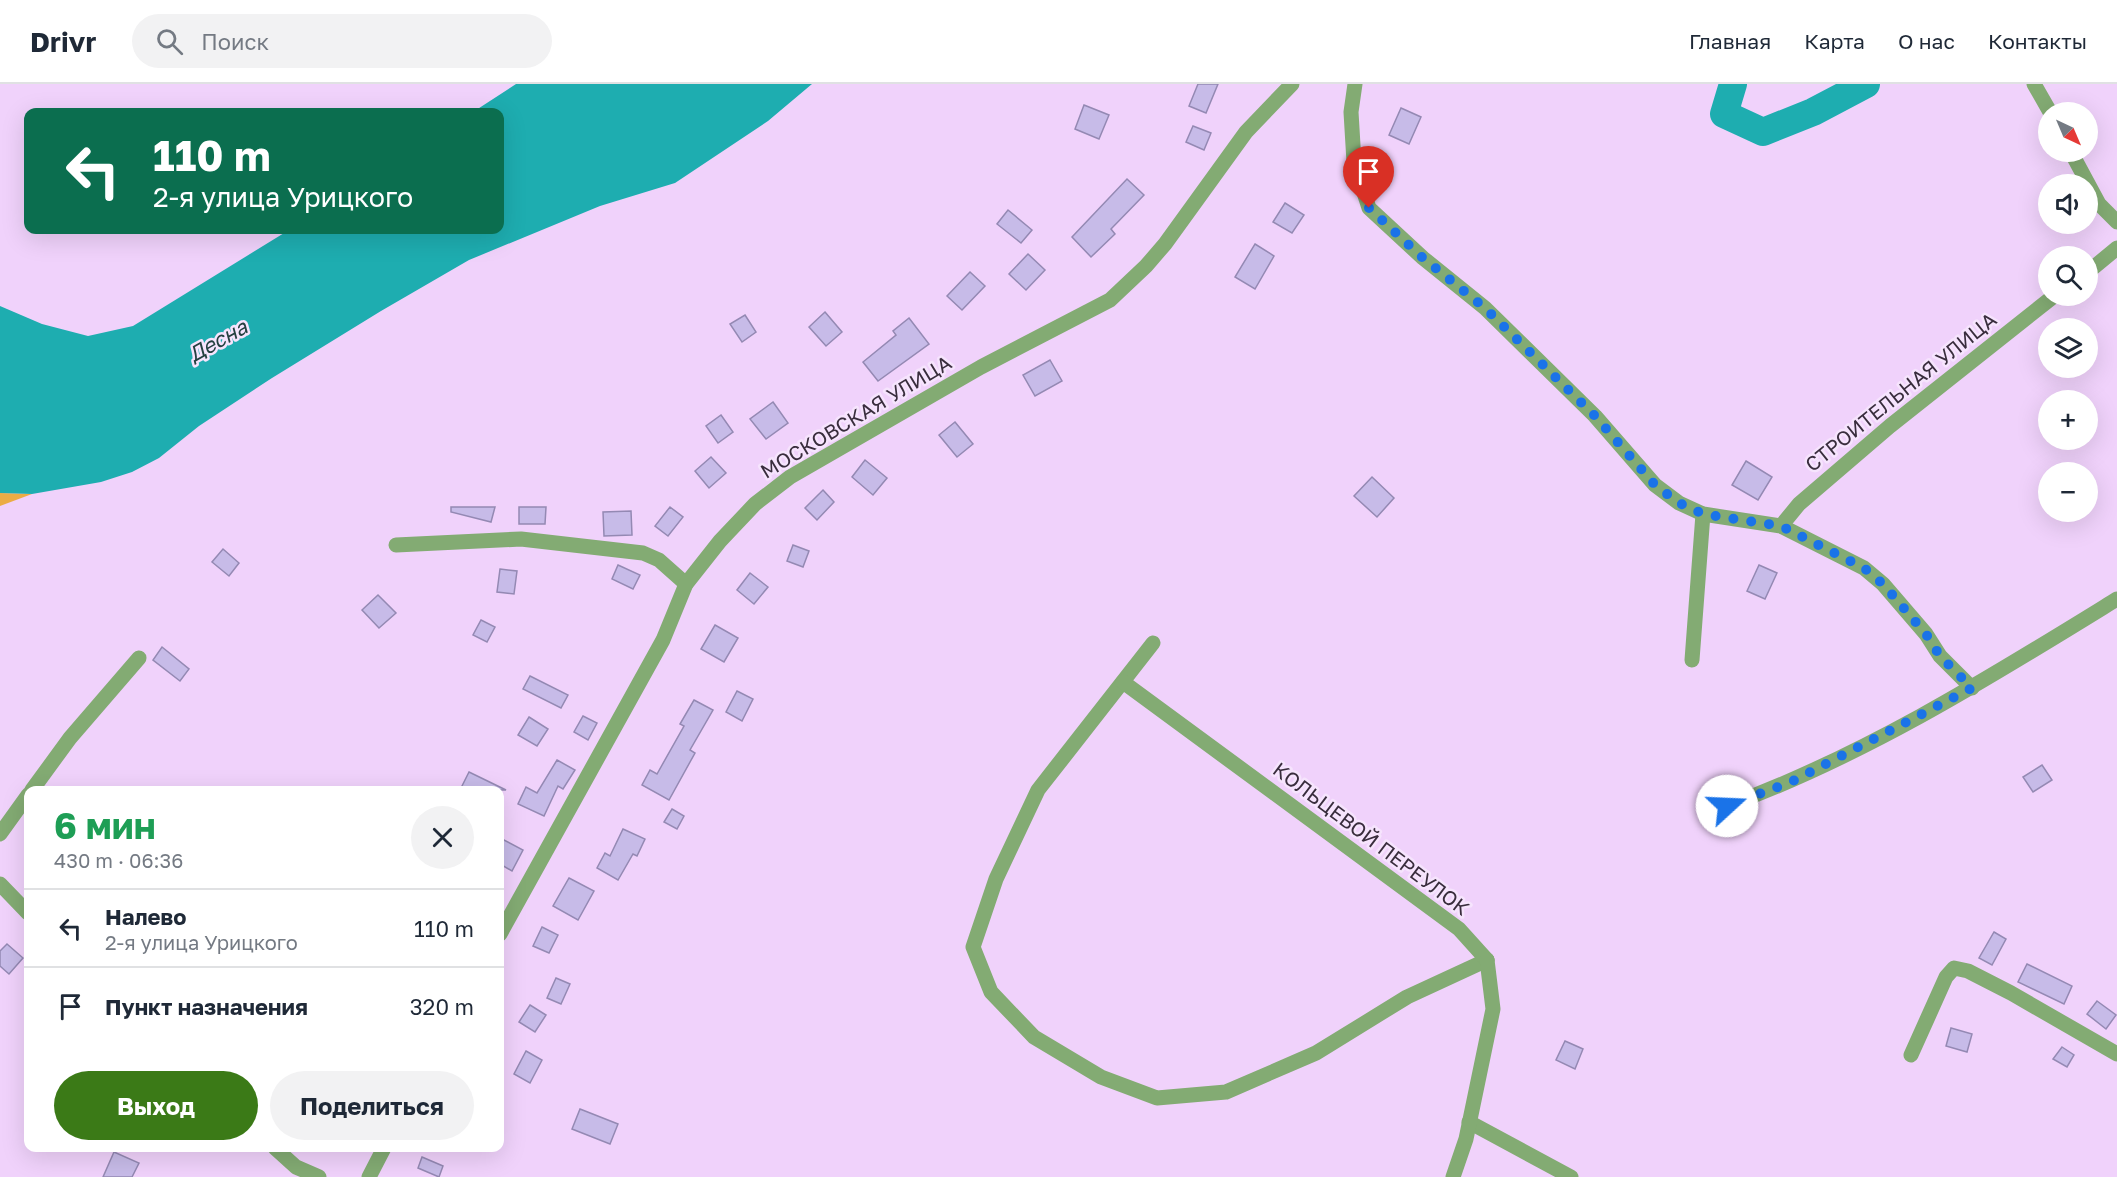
<!DOCTYPE html>
<html lang="ru">
<head>
<meta charset="utf-8">
<style>
	:root { --surface:#fff; --page:#f2f2f3; --text:#1f2937; --muted:#747a83; --line:#e0e1e3; --accent:#3b7a17 }
	body { margin:0; font-family:"Golos Text",sans-serif; background:var(--page); color:var(--text); height:100vh; display:flex; flex-direction:column; font-size:22px; white-space:nowrap }
	* { box-sizing:border-box; margin:0 }
	p { font-size:20px; color:var(--muted) }
	.icon { flex:none; width:33px; height:33px; fill:none; stroke:currentColor; stroke-width:2; stroke-linecap:round; stroke-linejoin:round }
	.map { position:relative; flex:1; overflow:hidden }
	.details { position:absolute; left:24px; top:702px; width:480px; height:366px; display:flex; flex-direction:column; background:var(--surface); border-radius:12px; box-shadow:0 6px 24px #0002 }
	.details>* { flex:none }
	.guide { position:absolute; left:24px; top:24px; width:480px; height:126px; border-radius:12px; box-shadow:0 6px 24px #0002; background:#0b6e4f; color:#fff; overflow:hidden }
	.needle { width:39px; rotate:136deg }
	.fabs { position:absolute; left:2038px; top:18px; display:grid; gap:12px }
	.fabs a { display:grid; place-items:center; width:60px; height:60px; border-radius:50%; background:var(--surface); box-shadow:0 6px 24px #0002; font-size:30px }
	.pin { position:absolute; display:grid; place-items:center; width:51px; height:51px; color:#fff; margin:-62px -26px; border-radius:50% 50% 50% 0; rotate:-45deg; box-shadow:0 0 6px #0007 }
	.pin .icon { rotate:45deg }
	.me { position:absolute; width:66px; margin:-33px; rotate:70deg; stroke-linejoin:round; filter:drop-shadow(0 0 4px #0008) }
	.turn { display:flex; align-items:center; gap:21px; height:126px; padding:0 30px; font-size:27px }
	.turn .icon { width:78px; height:78px; stroke-width:2.5 }
	.turn b { display:block; font-size:42px; line-height:51px }
	.round { display:grid; place-items:center; flex:none; width:63px; height:63px; border-radius:32px; background:var(--page) }
	.headline { display:flex; align-items:center; justify-content:space-between; height:102px; padding:0 30px }
	h1 { font-size:36px; font-weight:700; line-height:45px; color:#1e9e55 }
	.action { display:flex; gap:12px; margin-top:auto; padding:12px 30px }
	.action a { flex:1; height:69px; border-radius:36px; background:var(--accent); color:#fff; font-size:24px; font-weight:700; line-height:69px; text-align:center }
	.action a+a { background:var(--page); color:var(--text) }
	ul { padding:0; list-style:none }
	li { display:flex; align-items:center; gap:18px; height:78px; padding:0 30px; border-top:2px solid var(--line) }
	li div { flex:1 }
	li b { display:block; font-size:22px }
	li em { font-style:normal }
	header { display:flex; align-items:center; gap:36px; box-sizing:border-box; height:84px; padding:0 30px; background:var(--surface); border-bottom:2px solid var(--line) }
	header strong { font-size:28px }
	nav { display:flex; gap:33px; margin-inline-start:auto; font-size:21px }
	.search { width:420px; height:54px; background:var(--page); display:flex; align-items:center; gap:15px; box-sizing:border-box; padding:0 21px; border-radius:33px; color:var(--muted); font-size:22px }
	.map>svg:first-child { display:block }
	.green { fill:#ebac44 }
	.water { fill:#1eadb0 }
	.lines { fill:none; stroke-linecap:round; stroke-linejoin:round }
	.river { stroke:#1eadb0; stroke-width:28 }
	.building { fill:#c7bbe8; stroke:#9489b3; stroke-width:1.5 }
	.minor { stroke:#83ab73; stroke-width:15 }
	.route { stroke:#1a73e8; stroke-width:10; stroke-dasharray:0 18 }
	.labels { text-anchor:middle; stroke-width:5; stroke-linejoin:round; paint-order:stroke }
	.street-label { font-size:20px; fill:#392d3d; stroke:#f6e4fd }
	.water-label { font-size:21px; font-style:italic; fill:#244040; stroke:#f6e4fd }
</style>
</head>
<body>
<header>
<strong>Drivr</strong>
<div class="search"><svg class="icon" aria-label="search" viewBox="0 0 24 24"><circle cx="10" cy="10" r="6"/><path d="M15 15l6 6"/></svg>Поиск</div>
<nav><a>Главная</a><a>Карта</a><a>О нас</a><a>Контакты</a></nav>
</header>
<div class="map">
<svg width="2117" height="1093" viewBox="0 0 2117 1093">
	<rect width="100%" height="100%" fill="#f0d2fb"/>
	<polygon class="green" points="0,409 32,410 0,422"/>
	<polygon class="water" points="516,0 812,0 768,37 675,99 600,122 469,176 381,227 272,294 199,342 159,374 132,388 101,398 32,410 0,409 0,222 42,240 88,252 133,242 289,146 500,146 500,28 473,28"/>
	<g class="lines">
		<polyline class="river" points="1733,0 1724,30 1763,48 1813,28 1866,0"/>
	</g>
	<g class="building">
		<polygon points="1198,0 1218,0 1206,29 1189,22"/>
		<polygon points="1084,21 1109,31 1099,55 1075,45"/>
		<polygon points="1401,24 1421,33 1409,60 1389,51"/>
		<polygon points="1193,42 1211,49 1204,66 1186,58"/>
		<polygon points="1127,95 1144,111 1111,145 1115,150 1091,173 1072,153"/>
		<polygon points="1285,119 1304,131 1292,149 1273,138"/>
		<polygon points="1008,126 1032,146 1021,159 997,140"/>
		<polygon points="1255,160 1274,172 1255,205 1235,193"/>
		<polygon points="1028,170 1045,186 1026,206 1009,190"/>
		<polygon points="970,188 985,202 962,226 947,212"/>
		<polygon points="825,228 842,248 826,262 809,243"/>
		<polygon points="745,231 756,248 742,258 730,240"/>
		<polygon points="909,234 929,260 878,297 863,278 896,251 893,247"/>
		<polygon points="1050,276 1062,297 1035,312 1023,291"/>
		<polygon points="773,318 788,339 766,355 750,335"/>
		<polygon points="721,331 733,348 718,359 706,342"/>
		<polygon points="955,338 973,360 957,373 939,351"/>
		<polygon points="711,373 726,389 709,404 695,387"/>
		<polygon points="865,376 887,394 873,411 852,393"/>
		<polygon points="1746,377 1772,393 1758,416 1732,401"/>
		<polygon points="1372,393 1394,414 1377,433 1354,412"/>
		<polygon points="823,406 834,418 817,436 805,424"/>
		<polygon points="451,423 495,423 491,438 451,428"/>
		<polygon points="519,423 546,423 545,440 519,440"/>
		<polygon points="670,423 683,433 668,452 655,442"/>
		<polygon points="631,427 632,451 604,452 603,428"/>
		<polygon points="793,461 809,467 803,483 787,477"/>
		<polygon points="223,465 239,479 229,492 212,478"/>
		<polygon points="618,481 640,491 633,505 612,495"/>
		<polygon points="1759,481 1777,489 1765,515 1747,507"/>
		<polygon points="500,485 517,487 514,510 497,508"/>
		<polygon points="750,489 768,503 754,520 737,506"/>
		<polygon points="378,511 396,529 379,544 362,526"/>
		<polygon points="481,536 495,543 487,558 473,551"/>
		<polygon points="715,541 738,554 724,578 701,565"/>
		<polygon points="162,563 189,585 180,597 153,576"/>
		<polygon points="530,592 568,611 561,624 523,605"/>
		<polygon points="737,607 753,615 742,637 726,628"/>
		<polygon points="694,616 713,626 690,666 695,669 669,716 642,701 650,686 657,690 684,642 680,640"/>
		<polygon points="583,632 597,639 588,656 574,648"/>
		<polygon points="529,633 548,645 537,662 518,651"/>
		<polygon points="557,676 575,686 563,705 558,702 544,732 518,720 526,703 537,709"/>
		<polygon points="2042,681 2052,696 2033,708 2023,693"/>
		<polygon points="469,688 506,706 460,706"/>
		<polygon points="672,725 684,732 677,745 664,738"/>
		<polygon points="623,745 645,755 637,772 633,770 618,796 597,784 605,769 610,772"/>
		<polygon points="500,754 523,766 512,787 500,780"/>
		<polygon points="569,794 594,807 578,836 553,822"/>
		<polygon points="542,843 558,851 549,869 533,862"/>
		<polygon points="1994,848 2006,855 1992,881 1979,874"/>
		<polygon points="7,860 23,874 9,890 0,882 0,867"/>
		<polygon points="2027,880 2072,902 2064,920 2018,898"/>
		<polygon points="556,894 570,900 561,920 547,914"/>
		<polygon points="2097,917 2116,931 2106,945 2087,930"/>
		<polygon points="530,921 546,931 535,948 519,938"/>
		<polygon points="1951,944 1972,950 1967,968 1946,962"/>
		<polygon points="1565,957 1583,965 1575,985 1556,976"/>
		<polygon points="2062,963 2074,971 2067,983 2053,975"/>
		<polygon points="526,967 542,976 530,999 514,990"/>
		<polygon points="580,1025 618,1040 610,1060 572,1045"/>
		<polygon points="114,1068 139,1079 132,1093 103,1093"/>
		<polygon points="422,1073 443,1082 439,1093 418,1084"/>
	</g>
	<g class="lines">
		<g class="minor">
			<polyline points="1355,0 1351,28 1354,78 1369,124 1423,174 1485,224 1595,332 1655,401 1679,419 1703,430 1781,442 1864,484 1883,500 1926,550 1940,572 1972,604"/>
			<polyline points="2034,0 2050,28"/>
			<polyline points="2071,68 2099,120 2117,138"/>
			<polyline points="2088,188 2117,164"/>
			<polyline points="1781,442 1799,420 1890,342 2054,212"/>
			<polyline points="396,461 521,455 643,469 659,476 686,500"/>
			<polyline points="1153,559 1038,706 996,795 973,863 991,908 1034,953 1101,993 1157,1014 1226,1008 1316,969 1407,913 1487,876"/>
			<polyline points="1692,576 1703,430"/>
			<polyline points="1123,598 1459,845 1487,876"/>
			<polyline points="32,706 70,654 139,574"/>
			<path d="M 1727,722 C 1866,671 1992,592 2117,515"/>
			<polyline points="0,750 28,711"/>
			<polyline points="0,800 28,829"/>
			<polyline points="500,850 663,556 686,500 720,457 755,420 790,393 981,283 1110,216 1146,182 1165,160 1246,48 1292,0"/>
			<polyline points="1911,971 1946,893 1954,884 1968,887 2011,909 2117,970"/>
			<polyline points="1469,1038 1571,1093"/>
			<polyline points="275,1064 296,1083 319,1093"/>
			<polyline points="369,1093 384,1064"/>
			<polyline points="1453,1093 1466,1055 1493,925 1487,876"/>
		</g>
	</g>
	<g class="lines">
		<polyline class="route" points="1369,124 1423,174 1485,224 1595,332 1655,401 1679,419 1703,430 1781,442 1864,484 1883,500 1926,550 1940,572 1972,604 1791,698 1727,722"/>
	</g>
	<g class="labels">
		<g class="street-label">
			<text transform="translate(1901 308) rotate(-39)" y="7">СТРОИТЕЛЬНАЯ УЛИЦА</text>
			<text transform="translate(856 333) rotate(-31)" y="7">МОСКОВСКАЯ УЛИЦА</text>
			<text transform="translate(1371 755) rotate(37)" y="7">КОЛЬЦЕВОЙ ПЕРЕУЛОК</text>
		</g>
		<g class="water-label">
			<text transform="translate(218 257) rotate(-29)" y="7">Десна</text>
		</g>
	</g>
</svg>
<div class="fabs">
<a><svg class="needle" viewBox="-14 -14 28 28"><path d="M0-13l5 13h-10z" fill="#e53935"/><path d="M0 13l5-13h-10z" fill="#747a83"/></svg></a>
<a><svg class="icon" aria-label="sound" viewBox="0 0 24 24"><path d="M4 9h4l5-4v14l-5-4H4zM17 9q2 3 0 6"/></svg></a>
<a><svg class="icon" aria-label="search" viewBox="0 0 24 24"><circle cx="10" cy="10" r="6"/><path d="M15 15l6 6"/></svg></a>
<a><svg class="icon" aria-label="layers" viewBox="0 0 24 24"><path d="M12 4l9 5-9 5-9-5zM3 14l9 5 9-5"/></svg></a>
<a>+</a>
<a>−</a>
</div>
<div class="pin" style="left:1369px;top:124px;background:#d93025"><svg class="icon" aria-label="arrive" viewBox="0 0 24 24"><path d="M6 21V4h12l-3 4 3 4H6"/></svg></div>
<svg class="me" style="left:1727px;top:722px" viewBox="-20 -20 40 40"><circle r="19" fill="#fff"/><path d="M0-13L10 11 0 6-10 11z" fill="#1a73e8"/></svg>
<div class="guide">
<div class="turn"><svg class="icon" aria-label="left" viewBox="0 0 24 24"><path d="M17 20v-9H6M10 6l-5 5 5 5"/></svg><div><b>110 m</b>2-я улица Урицкого</div></div>
</div>
<section class="details">
<div class="headline"><div><h1>6 мин</h1><p>430 m · 06:36</p></div><a class="round"><svg class="icon" aria-label="close" viewBox="0 0 24 24"><path d="M6 6l12 12M18 6L6 18"/></svg></a></div>
<ul>
<li><svg class="icon" aria-label="left" viewBox="0 0 24 24"><path d="M17 20v-9H6M10 6l-5 5 5 5"/></svg><div><b>Налево</b><p>2-я улица Урицкого</p></div><em>110 m</em></li>
<li><svg class="icon" aria-label="arrive" viewBox="0 0 24 24"><path d="M6 21V4h12l-3 4 3 4H6"/></svg><div><b>Пункт назначения</b></div><em>320 m</em></li>
</ul>
<div class="action"><a>Выход</a><a>Поделиться</a></div>
</section>
</div>
</body>
</html>
